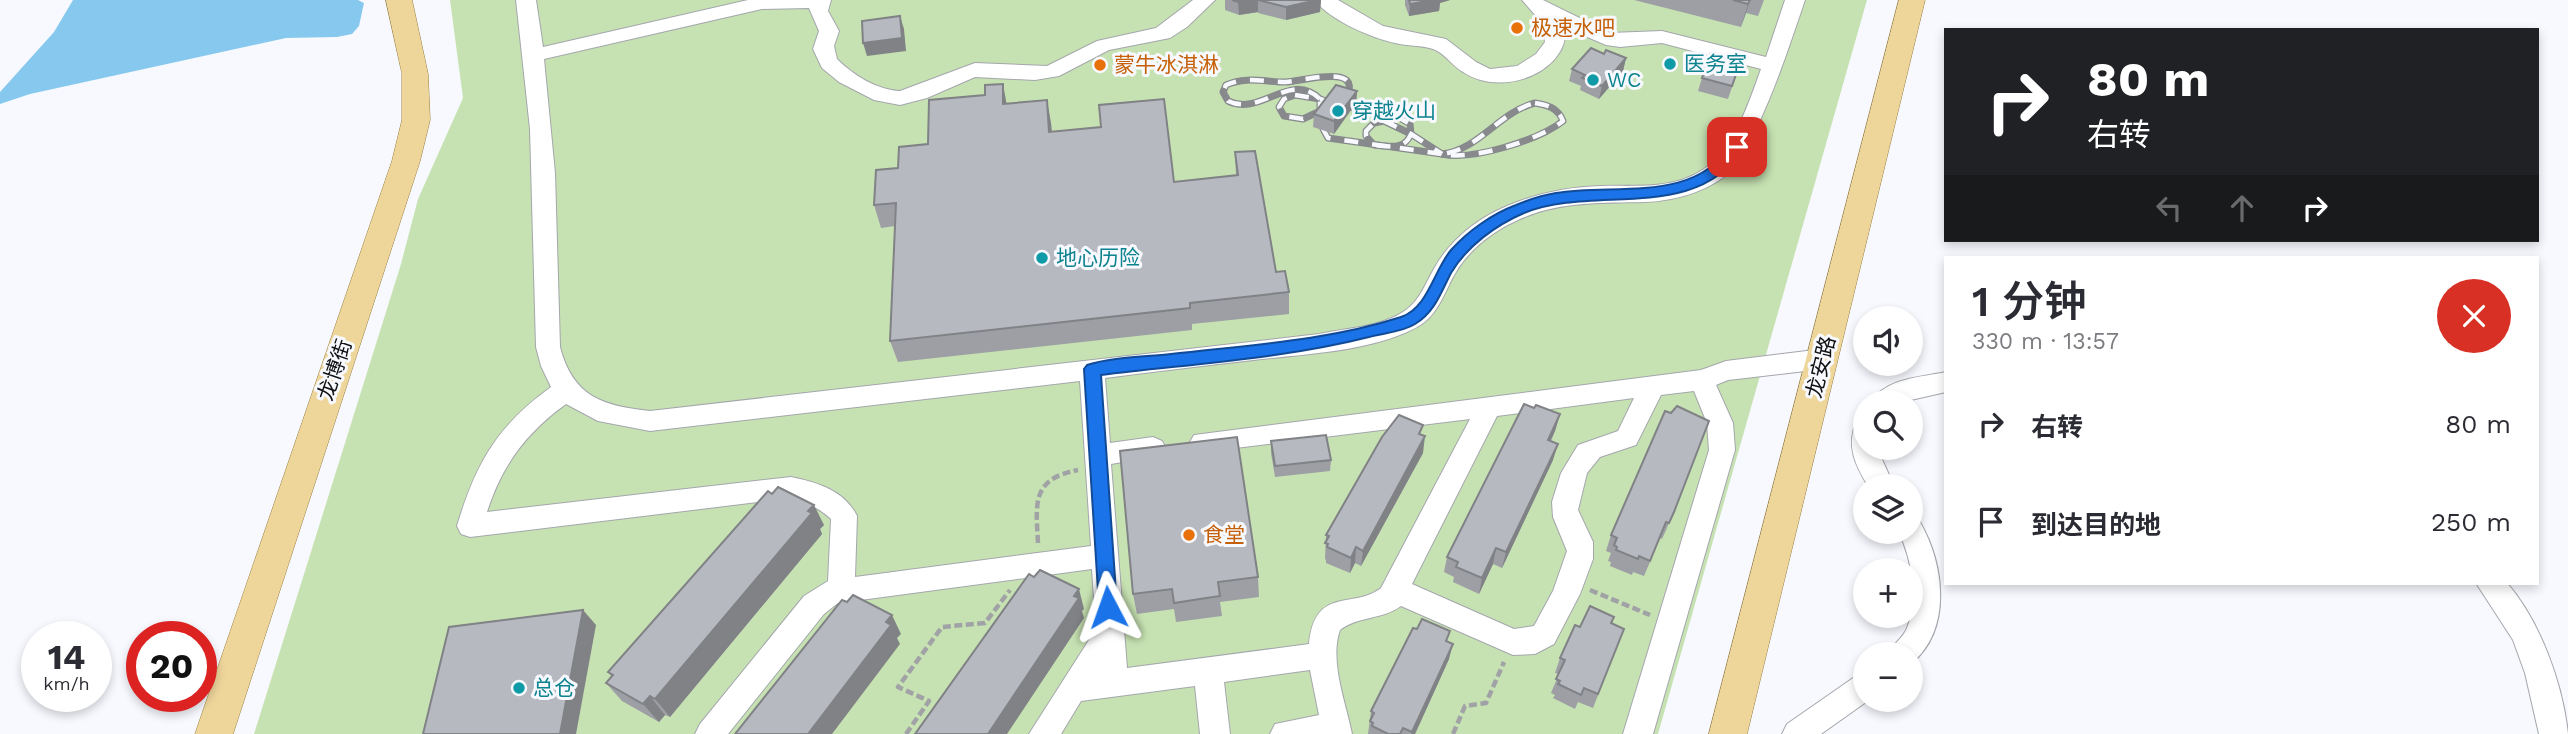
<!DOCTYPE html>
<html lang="zh">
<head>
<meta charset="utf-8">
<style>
	:root { --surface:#fff; --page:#f2f2f3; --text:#2b2b33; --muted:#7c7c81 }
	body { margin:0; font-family:"Work Sans","Noto Sans SC",sans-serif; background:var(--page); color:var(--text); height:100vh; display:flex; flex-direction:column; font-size:26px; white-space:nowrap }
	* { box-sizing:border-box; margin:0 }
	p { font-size:23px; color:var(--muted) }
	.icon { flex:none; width:38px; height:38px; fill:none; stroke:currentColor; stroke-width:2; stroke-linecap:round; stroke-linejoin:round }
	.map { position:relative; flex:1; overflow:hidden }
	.details { position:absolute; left:1944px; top:256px; width:595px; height:329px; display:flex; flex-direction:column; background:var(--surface); border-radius:0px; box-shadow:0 4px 10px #0003 }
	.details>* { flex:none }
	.top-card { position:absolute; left:1944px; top:28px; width:595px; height:214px; border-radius:0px; box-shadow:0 4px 10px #0003; background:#202124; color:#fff; overflow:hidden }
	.tools { position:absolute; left:1853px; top:306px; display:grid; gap:14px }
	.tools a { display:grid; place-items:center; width:70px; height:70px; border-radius:50%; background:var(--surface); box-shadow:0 4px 10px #0003; font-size:35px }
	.speed { position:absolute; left:21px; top:621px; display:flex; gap:14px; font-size:35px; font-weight:700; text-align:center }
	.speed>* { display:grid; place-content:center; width:91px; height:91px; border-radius:50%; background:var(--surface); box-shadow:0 4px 10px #0003; line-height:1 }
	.speed small { font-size:18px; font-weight:400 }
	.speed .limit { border:10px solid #d22; background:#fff; color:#111 }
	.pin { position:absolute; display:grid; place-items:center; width:60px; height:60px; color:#fff; margin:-30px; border-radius:14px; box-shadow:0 4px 10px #0006 }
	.me { position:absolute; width:77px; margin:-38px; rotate:356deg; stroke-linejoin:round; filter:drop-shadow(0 0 5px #0008) }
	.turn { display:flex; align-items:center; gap:24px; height:147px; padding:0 28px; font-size:32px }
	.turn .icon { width:91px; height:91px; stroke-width:2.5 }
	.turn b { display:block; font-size:49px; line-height:60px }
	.lanes { display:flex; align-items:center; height:66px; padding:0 28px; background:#0003; justify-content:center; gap:35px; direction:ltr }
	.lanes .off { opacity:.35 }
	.round { display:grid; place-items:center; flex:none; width:74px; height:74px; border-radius:37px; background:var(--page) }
	.overview { display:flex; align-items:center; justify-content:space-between; height:119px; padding:0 28px }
	h1 { font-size:42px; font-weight:600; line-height:52px }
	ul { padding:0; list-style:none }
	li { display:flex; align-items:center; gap:21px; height:98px; padding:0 28px }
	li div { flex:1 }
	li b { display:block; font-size:26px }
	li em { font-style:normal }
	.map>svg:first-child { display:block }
	.green { fill:#c7e2b2 }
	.water { fill:#87c9ee }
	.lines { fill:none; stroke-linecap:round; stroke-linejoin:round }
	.minor-casing { stroke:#a4a6ad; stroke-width:2 }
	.major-casing { stroke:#997f40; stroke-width:1 }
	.path { stroke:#a0a2a6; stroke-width:4.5; stroke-dasharray:8 3.5; stroke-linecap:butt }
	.minor { fill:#fff; fill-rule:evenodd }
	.major { fill:#eed69b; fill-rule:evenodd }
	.rail-casing { stroke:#87898d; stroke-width:7 }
	.rail { stroke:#f7f9fe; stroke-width:4.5; stroke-dasharray:14; stroke-linecap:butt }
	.wall { fill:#9d9fa5 }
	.shaded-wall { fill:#808286 }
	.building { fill:#b7b9c0; stroke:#808286; stroke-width:2 }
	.route { fill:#1a73e8; stroke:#114b97; stroke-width:2 }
	.food-dot { fill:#e8710a; stroke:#f7f9fe; stroke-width:2.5 }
	.culture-dot { fill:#0f9aa8; stroke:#f7f9fe; stroke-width:2.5 }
	.labels { text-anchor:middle; stroke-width:6; stroke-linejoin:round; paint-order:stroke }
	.food-label { font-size:21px; fill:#c56008; stroke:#f7f9fe; text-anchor:start }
	.culture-label { font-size:21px; fill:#0d838f; stroke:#f7f9fe; text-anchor:start }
	.street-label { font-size:21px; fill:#101113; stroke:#f7f9fe }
</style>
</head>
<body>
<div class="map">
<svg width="2568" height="734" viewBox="0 0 2568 734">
	<rect width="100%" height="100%" fill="#f7f9fe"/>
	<polygon class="green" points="450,0 1867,0 1658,734 254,734 401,264 418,199 463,98"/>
	<polygon class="water" points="73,0 358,0 364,3 359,26 352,34 337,37 286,38 30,94 0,104 0,92 54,32"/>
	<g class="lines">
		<g class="minor-casing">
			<g id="minor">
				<path d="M 516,0 L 536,0 L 543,47 L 748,0 L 831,0 L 828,11 L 839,31 L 834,46 L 837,59 C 853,75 877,90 900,91 L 975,63 L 1047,66 L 1097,41 L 1156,28 L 1193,0 L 1215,0 L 1187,27 L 1170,38 L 1109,50 L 1059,76 L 1035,80 L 975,77 L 927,98 L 900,105 L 874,100 L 839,82 L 822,68 L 813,49 L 819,31 L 809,8 L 762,9 L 544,59 L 555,173 L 560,347 C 573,397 603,406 650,411 L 1319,334 C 1347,328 1382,327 1406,310 C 1421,299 1426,282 1435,267 C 1451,239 1478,218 1507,206 C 1537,193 1569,187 1601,186 C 1637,185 1673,190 1704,169 C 1735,148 1749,102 1761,69 L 1662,43 L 1620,47 L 1606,45 L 1564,27 C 1567,41 1562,51 1553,61 C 1530,84 1490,90 1463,72 C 1452,66 1445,53 1433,49 C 1421,45 1407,46 1395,43 C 1372,38 1329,20 1315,0 L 1338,0 L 1383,26 L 1446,39 L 1476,62 L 1490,69 L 1517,66 L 1536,54 L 1545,42 L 1542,23 L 1522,0 L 1543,0 L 1610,33 L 1662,31 L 1766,57 L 1785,0 L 1805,0 C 1790,44 1776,87 1756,129 C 1751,141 1746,155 1736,166 C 1714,190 1677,201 1645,202 C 1600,203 1557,201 1516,221 C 1493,231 1469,250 1456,272 C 1445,290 1440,311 1422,324 C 1382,350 1309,354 1262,359 C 1210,365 1157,371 1105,378 L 1110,443 L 1153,437 L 1162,441 L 1166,448 L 1162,455 L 1111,464 L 1127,668 L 1309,644 C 1315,585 1353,610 1381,588 L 1470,419 L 1203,452 L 1194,449 L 1190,442 L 1194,435 L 1701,370 L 1726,361 L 1823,349 L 1832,352 L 1835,359 L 1832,366 L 1823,369 L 1728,380 L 1716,385 L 1733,423 L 1735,450 L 1653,734 L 1623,734 L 1709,450 L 1707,423 L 1694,391 L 1661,395 L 1636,445 L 1600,457 L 1587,473 L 1578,510 L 1593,542 L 1593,559 L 1580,594 L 1554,644 L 1535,654 L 1513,655 L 1401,606 C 1382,620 1358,616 1340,630 C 1329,661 1346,703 1352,734 L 1270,734 L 1275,724 L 1319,715 L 1310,670 L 1224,682 L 1230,734 L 1200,734 L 1195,686 L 1081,701 L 1061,734 L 1029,734 L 1096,629 L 1092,569 L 838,603 L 824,614 L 728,734 L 695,734 L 700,724 L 804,596 L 828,581 L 831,519 C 817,506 802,500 783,499 L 470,537 L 461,534 L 457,526 C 476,463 497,426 551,387 L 541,366 L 536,347 L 530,129 ZM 1080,381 L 1091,546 L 855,577 L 857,516 C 845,491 817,482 791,477 L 487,512 C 502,465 526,433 566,404 L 598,421 L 650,431 ZM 1634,398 L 1618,431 L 1578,445 L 1561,473 L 1552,502 L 1553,517 L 1567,551 L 1553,591 L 1534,626 L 1514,629 L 1412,584 L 1497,416 Z"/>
				<path d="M 1946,372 L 1946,392 L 1902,402 L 1872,402 C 1884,378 1923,377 1946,372 Z"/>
				<path d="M 1866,419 L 1866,448 L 1877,448 L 1894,486 L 1868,486 C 1856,466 1845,445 1857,422 Z"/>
				<path d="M 1911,519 L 1920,522 C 1944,564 1953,629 1911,664 L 1911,654 L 1888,654 C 1893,644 1903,638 1907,628 C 1919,598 1912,561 1899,532 L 1911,532 Z"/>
				<path d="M 2476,583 L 2507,583 C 2540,621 2563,684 2568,734 L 2539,734 L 2525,673 L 2513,640 Z"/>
				<polygon points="1866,672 1866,700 1869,700 1821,734 1782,734 1787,724 1856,676"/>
			</g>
		</g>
		<g class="major-casing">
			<g id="major">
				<polygon points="386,0 412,0 428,74 430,120 420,161 233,734 195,734 392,161 402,120 402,74"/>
				<polygon points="1899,0 1925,0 1747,734 1709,734"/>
			</g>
		</g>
		<g class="path">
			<path d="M 1038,543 C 1036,503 1031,479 1078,470"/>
			<polyline points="1590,590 1650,615"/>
			<polyline points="906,734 929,701 898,687 942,627 985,623 1010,590"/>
			<polyline points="1453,734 1465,706 1486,703 1504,662"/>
		</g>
		<use href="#minor" class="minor"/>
		<use href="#major" class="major"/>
		<g class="rail-casing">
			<g id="rail">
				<polygon points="1295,95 1320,99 1320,111 1303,119 1284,116 1279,107 1284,99"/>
				<polyline points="1320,99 1341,106"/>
				<path d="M 1320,99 C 1290,70 1261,117 1228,101 L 1223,92 L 1226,85 C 1246,76 1265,82 1286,82 C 1304,81 1373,60 1341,106"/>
				<path d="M 1535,103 C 1548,105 1558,108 1563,121 C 1539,140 1472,161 1442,154 C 1479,150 1499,112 1535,103 Z"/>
				<polyline points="1341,106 1391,113 1410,124 1411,134"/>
				<polyline points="1341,106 1323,129 1328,138 1442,154"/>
				<path d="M 1384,121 L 1411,134 C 1404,151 1389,146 1374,145 L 1366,136 L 1366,131 L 1374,123 Z"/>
				<polyline points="1411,134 1442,154"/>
			</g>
		</g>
		<use href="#rail" class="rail"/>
	</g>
	<g class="wall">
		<polygon points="1225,0 1321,0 1320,12 1286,20 1258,13 1258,12 1239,15 1225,10"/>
		<polygon points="1405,0 1450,0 1440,3 1439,11 1409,16 1405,5"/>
		<polygon points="1634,0 1764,0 1758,16 1746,13 1741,27"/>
		<polygon points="1604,54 1626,58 1623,71 1599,99 1580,90 1581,86 1569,81 1572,69"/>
		<polygon points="1741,60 1728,99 1698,91 1702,78"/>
		<polygon points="1357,91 1356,103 1334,134 1313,127 1314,114"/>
		<polygon points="1007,104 1051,123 1052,132 1174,182 1236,176 1235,152 1276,272 1289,292 1289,314 1192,324 1192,330 898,362 890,341 895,226 881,228 874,205 898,168 928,144"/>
		<polygon points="1534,408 1560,414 1555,431 1551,441 1553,460 1502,568 1493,564 1479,594 1453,582 1454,577 1444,572 1447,557"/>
		<polygon points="1671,413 1709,421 1667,528 1662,539 1660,538 1644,576 1633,572 1632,575 1610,566 1611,562 1608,561 1611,553 1606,551 1611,535"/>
		<polygon points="1422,435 1423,453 1361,566 1355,563 1350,573 1326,563 1326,560 1325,559 1326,535"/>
		<polygon points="1271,441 1331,460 1330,471 1275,477 1271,453"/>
		<polygon points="772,494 824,525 820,529 822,534 670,717 665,715 659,722 622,701 606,683 611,676 608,672"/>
		<polygon points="1258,577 1259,597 1220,602 1222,616 1176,622 1174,609 1137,614 1133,594"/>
		<polygon points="1611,623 1624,629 1593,708 1578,702 1575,709 1553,698 1555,695 1551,693 1559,674 1555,673 1560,658 1580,627"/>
		<polygon points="1448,642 1449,659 1415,734 1368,734 1371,711"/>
	</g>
	<g class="shaded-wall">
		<polygon points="1252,0 1261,0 1258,0 1258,12 1239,15 1238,2"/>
		<polygon points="1317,0 1321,0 1320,12 1286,20 1286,7"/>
		<polygon points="1433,0 1450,0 1440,3 1439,11 1409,16 1410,4"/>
		<polygon points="1750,0 1746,13 1741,27 1748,4"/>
		<polygon points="900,16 904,29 906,51 867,56 863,43"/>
		<polygon points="1626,58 1623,71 1599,99 1602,86"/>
		<polygon points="1003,84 1007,106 1003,104"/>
		<polygon points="1357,91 1356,103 1334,134 1334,121"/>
		<polygon points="1047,100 1051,123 1053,155 1049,132"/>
		<polygon points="1560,414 1555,431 1543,456 1548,440"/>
		<polygon points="1425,436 1423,453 1361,566 1363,551"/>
		<polygon points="1558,444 1553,460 1502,568 1506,552"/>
		<polygon points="814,505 824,525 820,529 822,534 670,717 655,699"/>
		<polygon points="1356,547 1355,563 1350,573 1351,558"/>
		<polygon points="1496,548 1493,564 1479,594 1482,578"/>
		<polygon points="1079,589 1084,609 1082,611 1084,618 1007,734 988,734"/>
		<polygon points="583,610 596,625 576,734 560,734"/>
		<polygon points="892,615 901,634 897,638 900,644 832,734 808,734"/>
		<polygon points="1453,644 1449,659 1415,734 1411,734"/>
		<polygon points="650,696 665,715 659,722 643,704"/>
	</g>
	<g class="building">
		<polygon points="1232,0 1252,0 1238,2"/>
		<polygon points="1258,0 1317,0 1286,7"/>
		<polygon points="1409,0 1433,0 1410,4"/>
		<polygon points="1733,0 1750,0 1748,4"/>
		<polygon points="900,16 902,38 863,43 862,21"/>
		<polygon points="1591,48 1604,54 1606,50 1626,58 1602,86 1582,78 1585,75 1572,69"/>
		<polygon points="1710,54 1741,60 1732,86 1702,78"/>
		<polygon points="1003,84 1003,104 1047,100 1049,132 1101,127 1099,105 1164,99 1174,182 1238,175 1235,152 1255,151 1276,272 1285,271 1289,292 1190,303 1190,308 890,341 896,203 874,205 876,170 898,168 899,147 928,144 929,100 985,95 985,85"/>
		<polygon points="1336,85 1357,91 1334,121 1314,114"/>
		<polygon points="1524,404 1534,408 1536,405 1560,414 1548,440 1558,444 1506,552 1496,548 1482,578 1456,567 1458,562 1447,557"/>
		<polygon points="1677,406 1709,421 1674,512 1669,523 1666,522 1650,561 1639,556 1638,559 1616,550 1617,547 1614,545 1617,538 1611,535 1665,411 1671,413"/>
		<polygon points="1399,415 1423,425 1419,434 1425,436 1363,551 1356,547 1351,558 1327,547 1328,544 1325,543 1329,536 1326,535 1382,437"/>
		<polygon points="1326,435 1331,460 1275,466 1271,441"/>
		<polygon points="1237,437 1258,577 1218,582 1220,596 1200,599 1174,603 1172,589 1133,594 1120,451"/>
		<polygon points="778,487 814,505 808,511 812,513 655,699 650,696 643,704 606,683 613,675 608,672 768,491 772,494"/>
		<polygon points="1040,570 1079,589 1074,596 1079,598 988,734 915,734 1029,574 1034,577"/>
		<polygon points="853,595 892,615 886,622 891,625 808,734 735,734 842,600 847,602"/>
		<polygon points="1590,606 1614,617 1611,623 1624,629 1598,694 1584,688 1581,695 1558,684 1560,681 1556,679 1565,660 1560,658 1575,625 1580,627"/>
		<polygon points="583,610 560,734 423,734 449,627"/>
		<polygon points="1422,619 1450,631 1446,641 1453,644 1412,732 1403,728 1400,734 1388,734 1372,726 1373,723 1370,721 1374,713 1371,711 1413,628 1417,629"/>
	</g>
	<path class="route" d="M 1737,142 L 1744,147 C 1697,224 1595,184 1524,213 C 1496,225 1467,246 1451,273 C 1441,292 1435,312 1415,324 C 1403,332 1383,333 1369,337 C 1282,359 1190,364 1101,375 L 1117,607 L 1115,613 L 1108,615 L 1102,613 L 1099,607 L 1084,369 L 1087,365 C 1112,357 1144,357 1171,354 C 1248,345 1327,341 1401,317 C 1428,308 1434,270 1451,250 C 1468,231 1492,214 1516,205 C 1528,200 1543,195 1556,193 C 1616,183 1694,204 1732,144 Z"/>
	<g class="food-dot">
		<circle cx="1517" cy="28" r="7"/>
		<circle cx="1100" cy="65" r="7"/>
		<circle cx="1189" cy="535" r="7"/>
	</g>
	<g class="culture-dot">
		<circle cx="1670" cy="64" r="7"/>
		<circle cx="1593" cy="80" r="7"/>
		<circle cx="1338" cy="111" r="7"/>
		<circle cx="1042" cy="258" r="7"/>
		<circle cx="519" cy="688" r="7"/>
	</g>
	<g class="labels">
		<g class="food-label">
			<text x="1531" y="35">极速水吧</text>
			<text x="1114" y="72">蒙牛冰淇淋</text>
			<text x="1203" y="542">食堂</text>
		</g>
		<g class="culture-label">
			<text x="1684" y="71">医务室</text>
			<text x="1607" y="87">WC</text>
			<text x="1352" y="118">穿越火山</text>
			<text x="1056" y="265">地心历险</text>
			<text x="533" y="695">总仓</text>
		</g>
		<g class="street-label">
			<text transform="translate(1821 367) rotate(-76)" y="7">龙安路</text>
			<text transform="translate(335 370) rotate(-71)" y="7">龙博街</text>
		</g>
	</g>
</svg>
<div class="tools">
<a><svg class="icon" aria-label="sound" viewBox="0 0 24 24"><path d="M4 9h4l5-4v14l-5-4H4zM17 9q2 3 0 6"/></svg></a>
<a><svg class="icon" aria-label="search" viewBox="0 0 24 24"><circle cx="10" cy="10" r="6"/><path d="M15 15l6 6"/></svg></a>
<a><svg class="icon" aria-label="layers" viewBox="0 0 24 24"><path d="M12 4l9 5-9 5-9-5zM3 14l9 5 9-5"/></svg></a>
<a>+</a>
<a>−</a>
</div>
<div class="speed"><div>14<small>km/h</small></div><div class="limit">20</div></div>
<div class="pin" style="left:1737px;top:147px;background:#d93025"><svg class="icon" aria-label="arrive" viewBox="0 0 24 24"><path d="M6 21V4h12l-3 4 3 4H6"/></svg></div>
<svg class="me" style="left:1108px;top:607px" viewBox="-20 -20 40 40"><path d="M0-17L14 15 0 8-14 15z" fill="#1a73e8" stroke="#fff" stroke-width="4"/></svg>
<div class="top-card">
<div class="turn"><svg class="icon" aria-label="right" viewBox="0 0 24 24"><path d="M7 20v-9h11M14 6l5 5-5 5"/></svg><div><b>80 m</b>右转</div></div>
<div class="lanes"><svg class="icon off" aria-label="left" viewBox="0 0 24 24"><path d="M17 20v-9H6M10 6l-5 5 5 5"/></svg><svg class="icon off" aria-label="ahead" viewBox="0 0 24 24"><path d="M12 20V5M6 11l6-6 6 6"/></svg><svg class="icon" aria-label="right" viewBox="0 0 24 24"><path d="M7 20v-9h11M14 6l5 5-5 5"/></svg></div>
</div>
<section class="details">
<div class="overview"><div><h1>1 分钟</h1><p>330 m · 13:57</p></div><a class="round" style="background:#d93025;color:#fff"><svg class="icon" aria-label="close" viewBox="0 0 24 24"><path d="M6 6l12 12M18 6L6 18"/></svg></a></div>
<ul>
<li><svg class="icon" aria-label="right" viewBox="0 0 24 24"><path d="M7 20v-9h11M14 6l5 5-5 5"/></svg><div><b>右转</b></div><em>80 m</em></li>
<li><svg class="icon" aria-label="arrive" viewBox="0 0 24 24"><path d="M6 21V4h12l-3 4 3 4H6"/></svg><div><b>到达目的地</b></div><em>250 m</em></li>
</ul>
</section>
</div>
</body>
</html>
